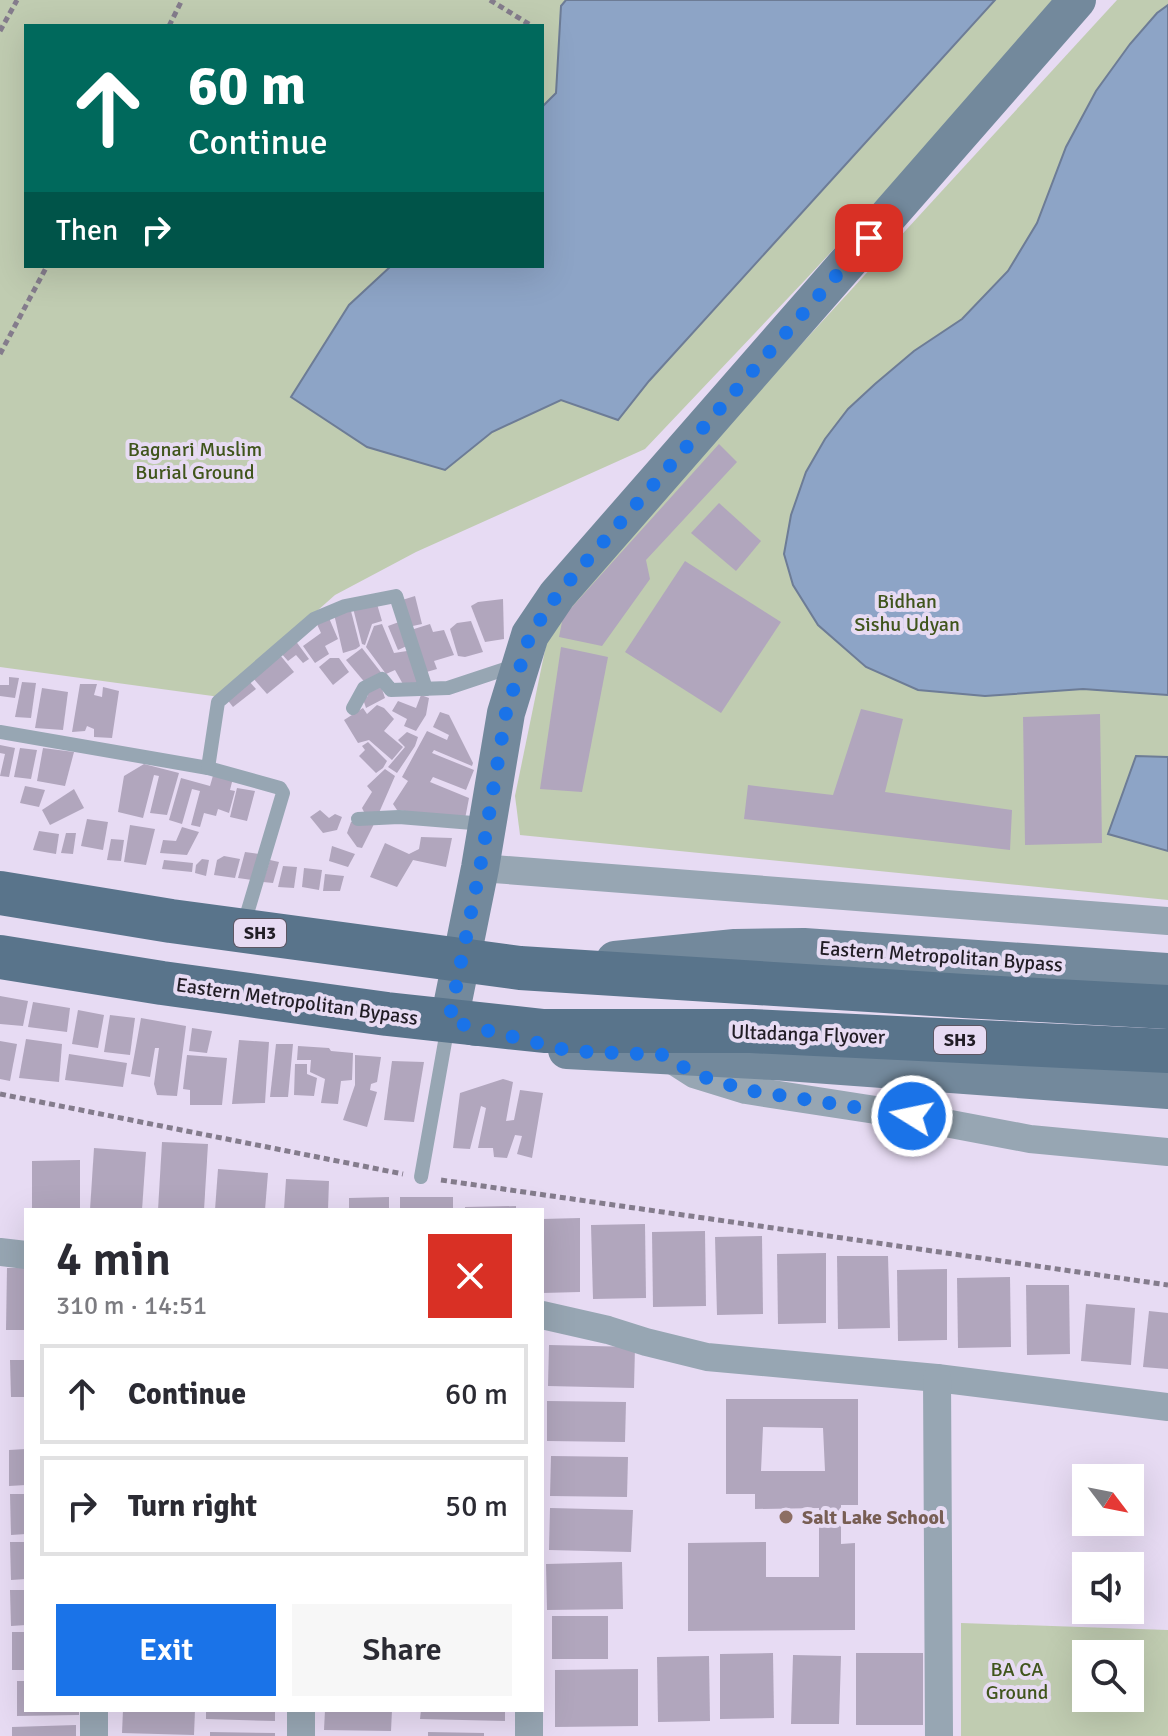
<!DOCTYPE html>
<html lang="en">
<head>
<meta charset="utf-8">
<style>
	:root { --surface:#fff; --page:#f7f7f7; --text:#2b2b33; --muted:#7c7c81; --line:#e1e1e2; --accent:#1a73e8 }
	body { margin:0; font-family:Signika,sans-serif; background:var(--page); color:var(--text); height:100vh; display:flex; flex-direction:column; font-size:30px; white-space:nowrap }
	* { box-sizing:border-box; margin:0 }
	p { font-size:26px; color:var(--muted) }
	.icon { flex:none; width:44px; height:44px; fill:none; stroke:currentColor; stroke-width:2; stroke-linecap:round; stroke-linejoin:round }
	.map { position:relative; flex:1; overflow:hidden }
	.panel { position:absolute; left:24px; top:1208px; width:520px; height:504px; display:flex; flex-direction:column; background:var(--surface); border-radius:0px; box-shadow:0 8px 32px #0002 }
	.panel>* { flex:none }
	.banner { position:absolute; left:24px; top:24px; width:520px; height:244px; border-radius:0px; box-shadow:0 8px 32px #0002; background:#00695c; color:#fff; overflow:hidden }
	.needle { width:52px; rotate:122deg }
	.controls { position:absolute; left:1072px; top:1464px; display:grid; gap:16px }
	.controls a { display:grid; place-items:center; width:72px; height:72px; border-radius:0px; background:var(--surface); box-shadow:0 8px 32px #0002; font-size:40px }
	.pin { position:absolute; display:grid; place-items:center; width:68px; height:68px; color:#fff; margin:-34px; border-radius:16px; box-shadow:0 4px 12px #0006 }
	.me { position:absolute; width:88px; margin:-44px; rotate:280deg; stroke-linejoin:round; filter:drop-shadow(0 0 6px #0008) }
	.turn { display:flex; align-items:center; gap:28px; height:168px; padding:0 32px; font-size:36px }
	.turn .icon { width:104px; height:104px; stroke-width:2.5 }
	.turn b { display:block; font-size:56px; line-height:68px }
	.then { display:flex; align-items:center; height:76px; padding:0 32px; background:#0003; gap:16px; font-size:30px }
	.round { display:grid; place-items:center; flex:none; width:84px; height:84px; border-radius:0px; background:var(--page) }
	.headline { display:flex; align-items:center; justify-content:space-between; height:136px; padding:0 32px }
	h1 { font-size:48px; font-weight:600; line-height:60px }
	.button { display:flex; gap:16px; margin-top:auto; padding:16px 32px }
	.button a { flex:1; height:92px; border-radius:0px; background:var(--accent); color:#fff; font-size:32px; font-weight:600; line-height:92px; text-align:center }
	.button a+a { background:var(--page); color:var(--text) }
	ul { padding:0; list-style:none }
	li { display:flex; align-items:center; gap:24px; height:100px; margin:0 16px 12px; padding:0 16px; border:4px solid var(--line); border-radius:0px }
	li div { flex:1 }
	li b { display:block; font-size:30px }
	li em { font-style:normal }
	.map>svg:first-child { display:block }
	.green { fill:#c0ccb1; fill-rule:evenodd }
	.water { fill:#8da4c6; stroke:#6d7c96; stroke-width:2 }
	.building { fill:#b1a6bd; fill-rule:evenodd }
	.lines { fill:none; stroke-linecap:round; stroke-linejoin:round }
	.path { stroke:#847c8c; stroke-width:5; stroke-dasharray:6 4; stroke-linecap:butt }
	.lane { stroke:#97a6b3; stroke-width:14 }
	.street { stroke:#97a6b3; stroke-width:28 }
	.secondary { stroke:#73899c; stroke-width:38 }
	.primary { stroke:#59748b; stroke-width:44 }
	.route { stroke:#1a73e8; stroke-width:14; stroke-dasharray:0 25.2 }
	.education-dot { fill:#8d6e63; stroke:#e7dbf3; stroke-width:3 }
	.labels { text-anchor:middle; stroke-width:8; stroke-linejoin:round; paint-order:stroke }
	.shield { fill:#e7dbf3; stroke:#5c5663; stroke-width:2 }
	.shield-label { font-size:18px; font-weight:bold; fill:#211d25 }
	.park-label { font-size:20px; fill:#40551c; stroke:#e7dbf3 }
	.street-label { font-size:20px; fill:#211d25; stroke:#e7dbf3 }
	.education-label { font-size:20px; font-weight:bold; fill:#785e54; stroke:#e7dbf3; text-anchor:start }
</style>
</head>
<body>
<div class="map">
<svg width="1168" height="1736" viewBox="0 0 1168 1736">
	<rect width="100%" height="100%" fill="#e7dbf3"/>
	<g class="green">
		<path d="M 0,0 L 1064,0 L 807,278 L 645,449 L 416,552 L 335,595 L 220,697 L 0,667 ZM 26,26 L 542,26 L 542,266 L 26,266 Z"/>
		<polygon points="1117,0 1168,0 1168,900 520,835 515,796 552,616"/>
		<path d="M 961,1623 L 1168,1630 L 1168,1736 L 961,1736 ZM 1086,1654 L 1130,1654 L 1130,1698 L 1086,1698 Z"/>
	</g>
	<g class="water">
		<polygon points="566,0 995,0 649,381 618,420 561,400 492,432 445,470 367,447 291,397 349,305 391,266 542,266 542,107 556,93 561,6"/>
		<polygon points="1168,5 1168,695 1083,689 985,696 918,690 866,667 818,625 793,585 784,554 791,515 806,472 825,439 848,409 875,384 914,351 962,319 1008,271 1037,223 1066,147 1096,91 1130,44 1157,13"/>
		<polygon points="1136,756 1168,757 1168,851 1108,834"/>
	</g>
	<g class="building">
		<polygon points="719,444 737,462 646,560 650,579 602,646 559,637 563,617"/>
		<polygon points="719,503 761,541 736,571 691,533"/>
		<polygon points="685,561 781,622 721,713 625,652"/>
		<polygon points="415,596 422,624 408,627 399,601"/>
		<polygon points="503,599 504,639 485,642 471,606 478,602"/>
		<polygon points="377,604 382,621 372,624 365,645 362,644 353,608"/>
		<polygon points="351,611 360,646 356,649 343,653 334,614"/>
		<polygon points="329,618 338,639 325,646 329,654 315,663 303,646 321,633 316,622"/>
		<polygon points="471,621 483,652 465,657 458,656 450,629 457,623"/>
		<polygon points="399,622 409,645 398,650 388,626"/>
		<polygon points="382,624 394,653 407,651 421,686 404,686 395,670 386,674 366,647 374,626"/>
		<polygon points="430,624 433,632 444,630 454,655 434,661 437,669 423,673 412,643 414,629"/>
		<polygon points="295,640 309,659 303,663 296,655 288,661 280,652"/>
		<polygon points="561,647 608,657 582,792 540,789"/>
		<polygon points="362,648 383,675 367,685 346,660"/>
		<polygon points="280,655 294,672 267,694 253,678"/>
		<polygon points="330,658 339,658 349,672 333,685 319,667"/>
		<polygon points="9,677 19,678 15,698 0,696 0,685 9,685"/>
		<polygon points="248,680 256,689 233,707 226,698"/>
		<polygon points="22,682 36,683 31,718 15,717"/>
		<polygon points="380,683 385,698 366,708 363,699 368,696 366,690"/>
		<polygon points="80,684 97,684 94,695 102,697 103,687 119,691 112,738 94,737 94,729 87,726 85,731 72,732"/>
		<polygon points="42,688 68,692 63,730 35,728"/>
		<polygon points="421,695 429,698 426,715 416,731 404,726 407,719 392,711 398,701 416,708"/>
		<polygon points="377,705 384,708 394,719 384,731 403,747 392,760 369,740 358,743 344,720 363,708 367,714"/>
		<polygon points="861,709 903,719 885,792 1012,810 1010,850 744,819 748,785 833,795"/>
		<polygon points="440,712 449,715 473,763 472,766 434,750 432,753 474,770 466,790 433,777 430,782 469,798 465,819 397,810 393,804 408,781 402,777 427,731 447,740 449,735 433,727"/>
		<polygon points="1100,714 1102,843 1025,845 1023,717"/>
		<polygon points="407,732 418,737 415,746 397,773 388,767 405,747 398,740"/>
		<polygon points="368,742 387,761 383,768 376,773 359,756 365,750 362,746"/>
		<polygon points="0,745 15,748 9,777 0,776 5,754 0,753"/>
		<polygon points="20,748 37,750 31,779 14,777"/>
		<polygon points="43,748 74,752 65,786 37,781"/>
		<polygon points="144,764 179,773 167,815 150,813 159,776 154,775 143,818 118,812 124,776"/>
		<polygon points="385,769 395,776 378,815 364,812 362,808 372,792 367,786"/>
		<polygon points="214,772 233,778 230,790 235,791 229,813 218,809 216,816 204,813 200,827 191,825 200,791 192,789 182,824 169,820 181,778 210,786"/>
		<polygon points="25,786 45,790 39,807 20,803"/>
		<polygon points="237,788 255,791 247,821 230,817"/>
		<polygon points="74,789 84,808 50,825 42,810"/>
		<polygon points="320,810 329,818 335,814 342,817 337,830 323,833 310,817"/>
		<polygon points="87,819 108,822 103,850 81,846"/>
		<polygon points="372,821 374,824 362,848 357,847 347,833 351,822"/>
		<polygon points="130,825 155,829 146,865 124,862"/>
		<polygon points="182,827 199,832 187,855 160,853 163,840 176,841"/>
		<polygon points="39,831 59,834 56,854 33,850"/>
		<polygon points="66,833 76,833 73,854 61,853"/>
		<polygon points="421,837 452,838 446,867 413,860 397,887 370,877 385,843 409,854 419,849"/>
		<polygon points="111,839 124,840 121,861 107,860"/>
		<polygon points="332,846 355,854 348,867 329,861"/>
		<polygon points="245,852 259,854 252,880 238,878"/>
		<polygon points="224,856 240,859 235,878 214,875 217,860"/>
		<polygon points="202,859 209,860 206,876 195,873 196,865"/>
		<polygon points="164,860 193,863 192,872 162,869"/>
		<polygon points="270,860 279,862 273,883 263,882"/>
		<polygon points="283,866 297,867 294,888 278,887"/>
		<polygon points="304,868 322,870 319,890 302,887"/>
		<polygon points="325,874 344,876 340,891 323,891"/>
		<polygon points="0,996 28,1001 23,1026 0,1024"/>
		<polygon points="33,1002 70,1008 67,1032 28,1027"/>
		<polygon points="78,1010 104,1015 98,1048 72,1044"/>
		<polygon points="110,1015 135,1018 130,1055 104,1052"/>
		<polygon points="141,1018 186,1026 177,1096 157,1095 154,1084 159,1048 155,1048 150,1077 131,1074"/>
		<polygon points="192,1028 212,1031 207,1053 189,1051"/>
		<polygon points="26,1039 62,1044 59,1082 19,1078"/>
		<polygon points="239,1040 269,1042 265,1103 232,1104"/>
		<polygon points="0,1041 17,1044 10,1081 0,1079"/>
		<polygon points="276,1044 293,1044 288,1097 270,1097"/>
		<polygon points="298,1046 329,1048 331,1051 353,1053 352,1080 341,1081 338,1104 321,1103 325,1079 310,1072 311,1060 297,1060"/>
		<polygon points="69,1054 127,1063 123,1087 65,1080"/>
		<polygon points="187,1055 227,1058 222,1105 190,1105 190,1090 183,1089"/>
		<polygon points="355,1055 381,1057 377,1082 371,1084 370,1090 377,1092 367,1127 343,1120 355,1085"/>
		<polygon points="392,1061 424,1062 414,1122 384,1120"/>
		<polygon points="295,1064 307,1064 307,1074 317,1078 314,1096 294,1095"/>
		<polygon points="503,1079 513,1082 506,1121 514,1120 520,1090 543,1093 532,1158 517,1154 522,1136 515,1135 507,1158 494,1157 493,1148 478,1148 486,1108 481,1106 470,1149 453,1148 460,1093"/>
		<polygon points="162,1142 208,1144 204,1210 158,1210"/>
		<polygon points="94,1148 146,1152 142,1210 90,1210"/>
		<polygon points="80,1160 80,1210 32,1210 32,1161"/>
		<polygon points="218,1169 268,1173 265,1210 215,1210"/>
		<polygon points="286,1179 329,1181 328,1210 284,1210"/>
		<polygon points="389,1197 389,1210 349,1210 349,1198"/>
		<rect x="400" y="1197" width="53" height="13"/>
		<polygon points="516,1206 516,1210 465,1210 465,1207"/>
		<polygon points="580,1218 580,1292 542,1293 542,1219"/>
		<polygon points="645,1224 646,1298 593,1299 591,1225"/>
		<polygon points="705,1231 706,1306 653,1307 652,1232"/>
		<polygon points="762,1236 763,1314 717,1315 715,1237"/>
		<polygon points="826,1253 826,1323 778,1324 777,1254"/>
		<polygon points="837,1256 888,1256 890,1328 838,1329"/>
		<polygon points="7,1268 26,1268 26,1330 6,1330"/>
		<polygon points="947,1269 947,1340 898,1341 897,1270"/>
		<polygon points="1010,1277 1011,1347 958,1348 957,1278"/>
		<polygon points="1026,1285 1069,1285 1070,1354 1027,1355"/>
		<polygon points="1086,1304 1135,1308 1131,1365 1081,1361"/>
		<polygon points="1149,1311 1168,1313 1168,1369 1143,1367"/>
		<polygon points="549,1345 635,1347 634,1388 548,1386"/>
		<polygon points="10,1360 26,1360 26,1397 11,1397"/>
		<path d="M 726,1399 L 858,1399 L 858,1505 L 841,1505 L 841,1544 L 855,1543 L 855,1630 L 688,1631 L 688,1543 L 766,1542 L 766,1577 L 819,1577 L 819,1508 L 755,1509 L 755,1494 L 726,1494 ZM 763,1427 L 823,1428 L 825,1471 L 761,1471 Z"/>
		<polygon points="547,1401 626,1402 625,1442 547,1441"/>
		<polygon points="26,1449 26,1485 9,1486 9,1450"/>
		<polygon points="551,1456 628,1457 627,1497 550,1496"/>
		<polygon points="10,1494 26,1494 26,1534 11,1535"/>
		<polygon points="550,1508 633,1510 631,1552 549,1550"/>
		<polygon points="10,1542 26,1542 26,1579 11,1580"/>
		<polygon points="622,1562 623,1609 547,1610 546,1564"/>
		<polygon points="10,1590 26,1590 26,1625 11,1626"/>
		<rect x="552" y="1616" width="56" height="43"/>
		<rect x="12" y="1632" width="14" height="38"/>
		<polygon points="773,1653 774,1718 720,1719 720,1654"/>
		<rect x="856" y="1653" width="67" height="72"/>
		<polygon points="793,1655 841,1656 839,1724 791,1724"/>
		<polygon points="709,1656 710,1721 658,1722 657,1657"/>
		<polygon points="638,1669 638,1726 555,1727 555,1670"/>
		<polygon points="17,1681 26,1681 26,1710 79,1710 79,1715 17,1716"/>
		<polygon points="123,1710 195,1710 194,1735 122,1733"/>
		<polygon points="206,1710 275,1710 275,1721 206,1719"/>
		<polygon points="325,1710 392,1710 391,1731 324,1730"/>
		<polygon points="421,1710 505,1710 505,1721 420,1719"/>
		<polygon points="76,1725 76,1736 12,1736 12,1727"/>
		<polygon points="210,1732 275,1733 275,1736 210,1736"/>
		<polygon points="428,1732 484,1733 484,1736 428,1736"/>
	</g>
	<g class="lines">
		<g class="path">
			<polyline points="490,0 532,26"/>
			<polyline points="169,26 182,0"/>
			<polyline points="0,31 17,0"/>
			<polyline points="0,354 47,266"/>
			<polyline points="0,1094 403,1174"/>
			<polyline points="441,1180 1168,1285"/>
		</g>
		<g class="lane">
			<polyline points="353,708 364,688 382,679 391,690 448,688 514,666"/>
			<polyline points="0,732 208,768 280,788 283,793 243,927"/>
			<polyline points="208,768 218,702 314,619 345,606 396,596 426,689"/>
			<polyline points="358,819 399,817 485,824"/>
			<polyline points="421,1177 448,1025"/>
		</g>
		<g class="street">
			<polyline points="480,868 1168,921"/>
			<polyline points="669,1058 694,1074 746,1090 882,1111 1030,1139 1168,1152"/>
			<polyline points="0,1252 26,1255"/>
			<polyline points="542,1315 608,1330 646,1342 707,1357 937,1378 1168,1407"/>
			<polyline points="937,1378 939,1736"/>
			<polyline points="94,1710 94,1736"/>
			<polyline points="301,1710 301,1736"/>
			<polyline points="529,1710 529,1736"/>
		</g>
		<g class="secondary">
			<polyline points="615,960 735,948 804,947 1168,972"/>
			<polyline points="476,1027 449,1021 480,868 506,713 530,635 557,595 1077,0"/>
			<polyline points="567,1050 773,1061 1168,1090"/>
		</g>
		<g class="primary">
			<polyline points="0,893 171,921 520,968 964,996 1168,1007"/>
			<polyline points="0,957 162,983 387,1014 544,1031 751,1031 1168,1051"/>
		</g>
	</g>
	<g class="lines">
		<polyline class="route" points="869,238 557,595 530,635 506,713 480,868 449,1021 570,1051 665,1055 694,1074 746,1090 912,1116"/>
	</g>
	<circle class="education-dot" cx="786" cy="1517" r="8"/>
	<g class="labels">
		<g class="shield">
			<rect x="234" y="919" width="52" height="28" rx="6"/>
			<rect x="934" y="1026" width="52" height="28" rx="6"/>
		</g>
		<g class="shield-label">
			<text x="260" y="939">SH3</text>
			<text x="960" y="1046">SH3</text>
		</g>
		<g class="park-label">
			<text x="195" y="456">Bagnari Muslim<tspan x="195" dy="23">Burial Ground</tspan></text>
			<text x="907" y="608">Bidhan<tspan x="907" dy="23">Sishu Udyan</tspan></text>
			<text x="1017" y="1676">BA CA<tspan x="1017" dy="23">Ground</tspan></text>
		</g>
		<g class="street-label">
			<text transform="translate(941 956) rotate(4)" y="7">Eastern Metropolitan Bypass</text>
			<text transform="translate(297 1001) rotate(8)" y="7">Eastern Metropolitan Bypass</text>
			<text transform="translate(808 1034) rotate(2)" y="7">Ultadanga Flyover</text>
		</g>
		<g class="education-label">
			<text x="802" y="1524">Salt Lake School</text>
		</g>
	</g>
</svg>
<div class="controls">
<a><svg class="needle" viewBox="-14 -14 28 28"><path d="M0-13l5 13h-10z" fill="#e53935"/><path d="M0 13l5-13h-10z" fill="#7c7c81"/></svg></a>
<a><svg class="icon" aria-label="sound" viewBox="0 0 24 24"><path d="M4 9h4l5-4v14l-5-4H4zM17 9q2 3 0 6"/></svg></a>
<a><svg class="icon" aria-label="search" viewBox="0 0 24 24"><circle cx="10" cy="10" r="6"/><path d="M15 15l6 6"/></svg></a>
</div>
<div class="pin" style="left:869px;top:238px;background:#d93025"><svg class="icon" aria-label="arrive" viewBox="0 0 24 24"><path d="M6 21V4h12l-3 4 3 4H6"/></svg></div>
<svg class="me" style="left:912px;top:1116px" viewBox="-20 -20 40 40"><circle r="17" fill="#1a73e8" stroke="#fff" stroke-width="3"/><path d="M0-11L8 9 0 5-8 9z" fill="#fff"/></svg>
<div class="banner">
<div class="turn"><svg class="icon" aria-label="ahead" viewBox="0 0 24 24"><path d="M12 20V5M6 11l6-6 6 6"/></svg><div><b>60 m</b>Continue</div></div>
<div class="then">Then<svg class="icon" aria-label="right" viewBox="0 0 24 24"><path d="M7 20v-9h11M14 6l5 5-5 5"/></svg></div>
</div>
<section class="panel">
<div class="headline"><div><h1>4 min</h1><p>310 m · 14:51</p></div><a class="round" style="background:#d93025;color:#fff"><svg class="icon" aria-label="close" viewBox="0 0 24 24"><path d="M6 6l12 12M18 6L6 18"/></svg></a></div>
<ul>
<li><svg class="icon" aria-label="ahead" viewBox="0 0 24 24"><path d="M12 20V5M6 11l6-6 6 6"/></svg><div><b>Continue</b></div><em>60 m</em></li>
<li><svg class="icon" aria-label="right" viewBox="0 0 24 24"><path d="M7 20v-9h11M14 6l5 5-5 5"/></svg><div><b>Turn right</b></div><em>50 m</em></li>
</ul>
<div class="button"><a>Exit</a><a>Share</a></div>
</section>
</div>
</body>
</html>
